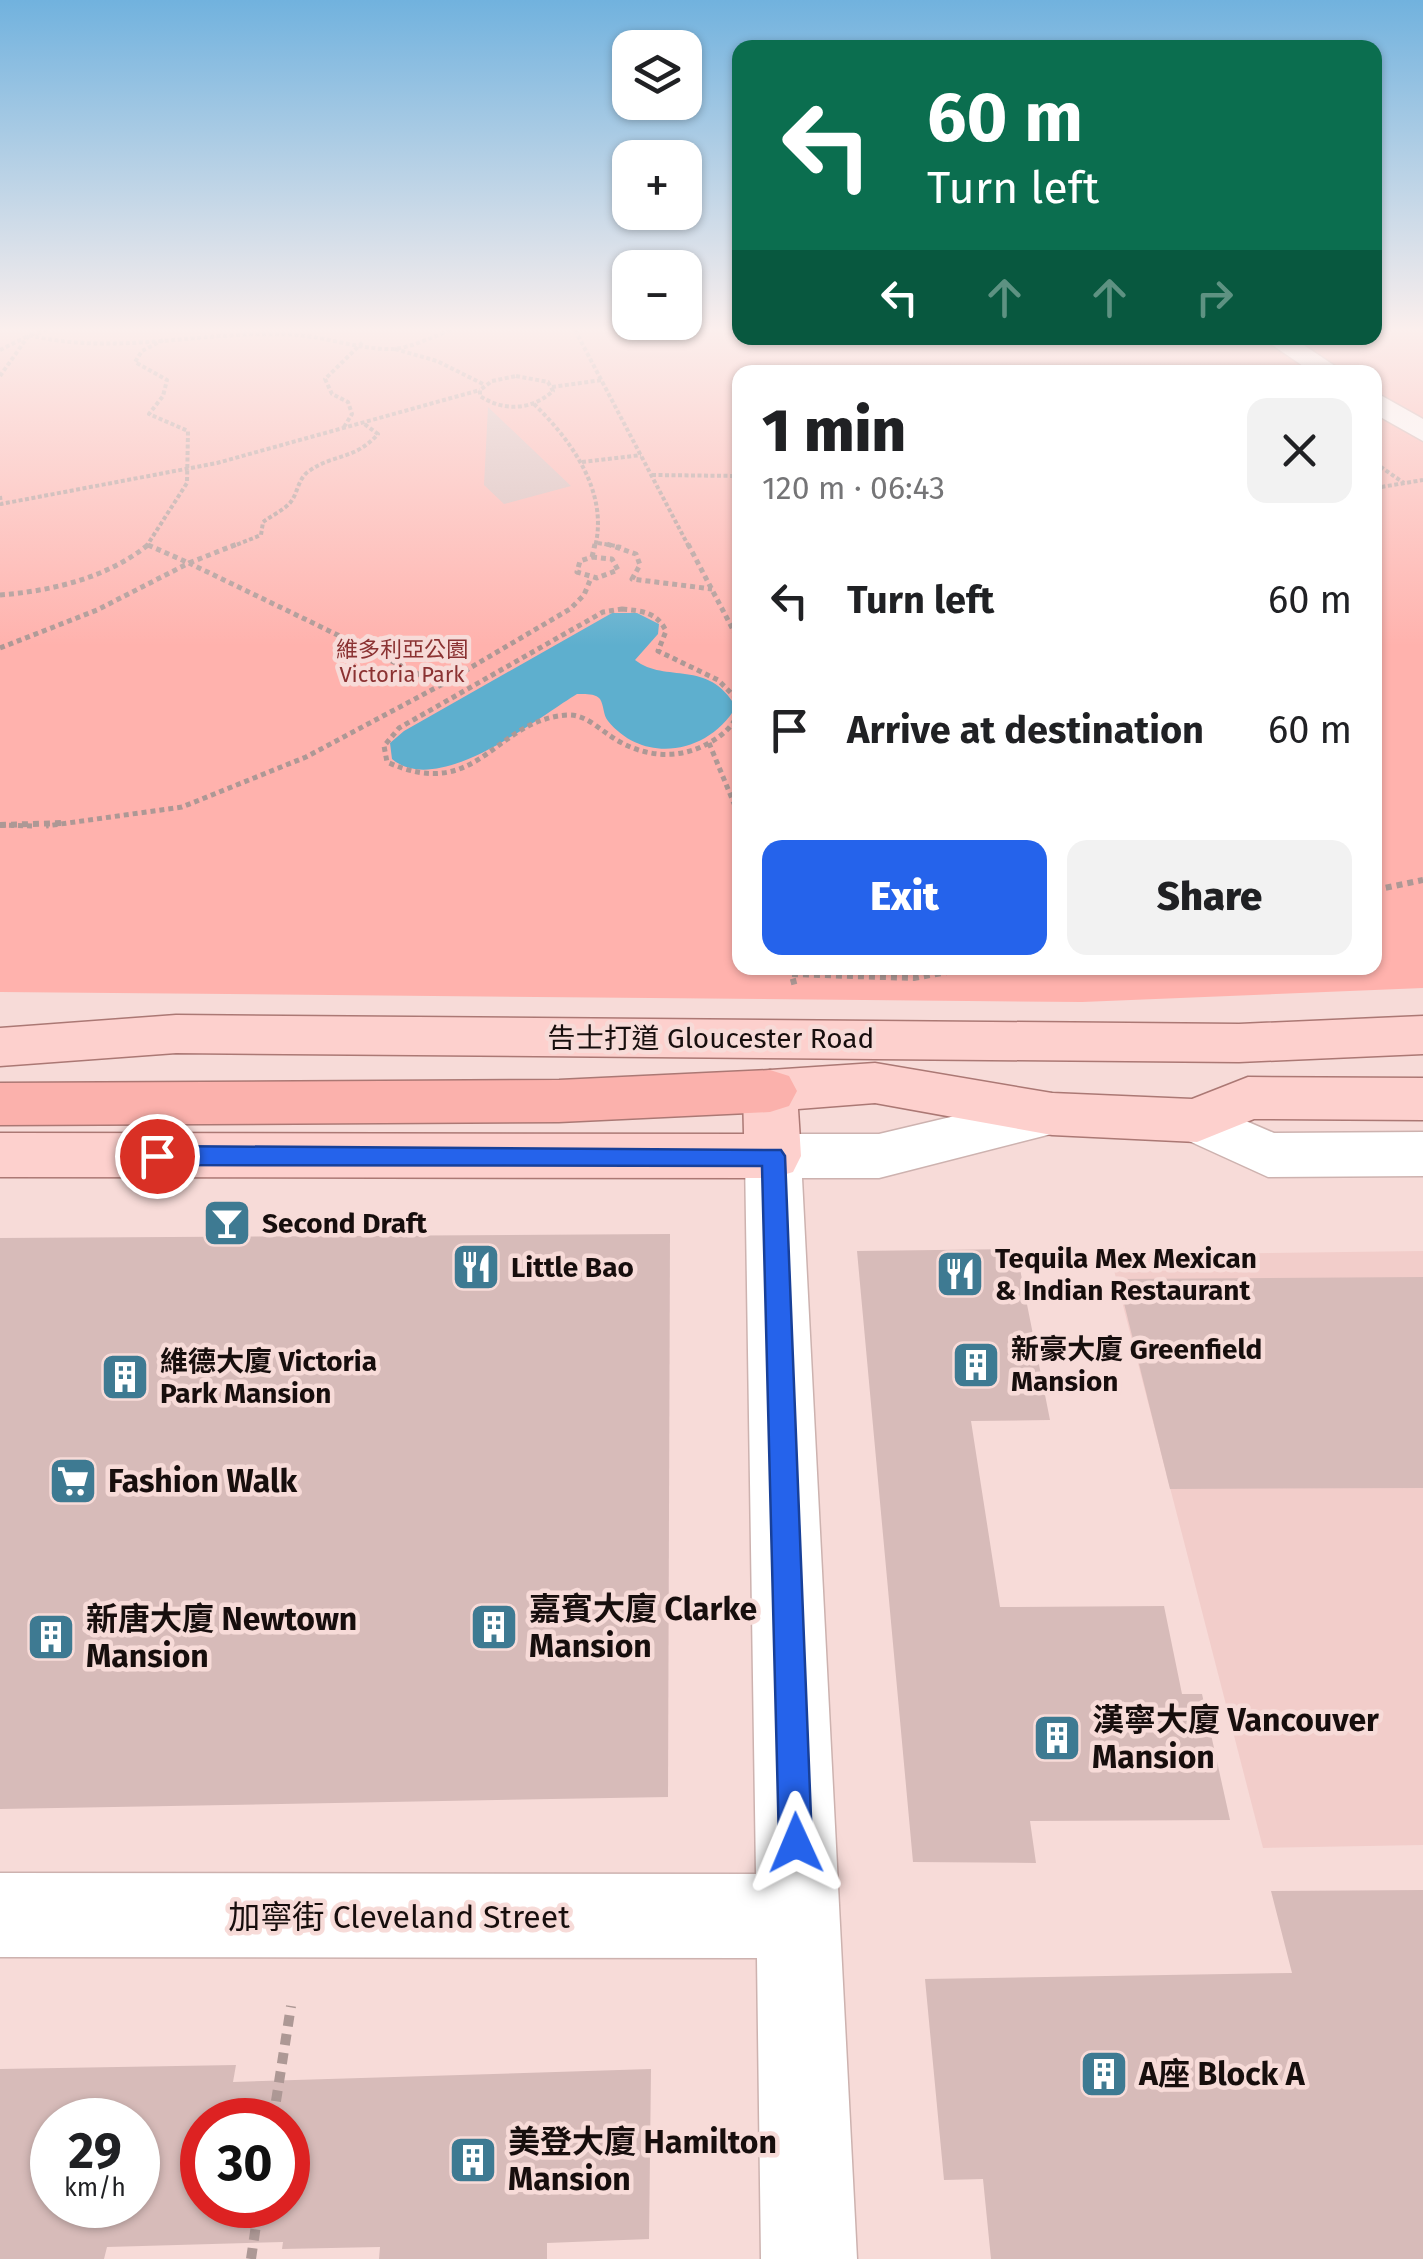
<!DOCTYPE html>
<html lang="en">
<head>
<meta charset="utf-8">
<style>
	:root { --surface:#fff; --page:#f2f2f2; --text:#202124; --muted:#757577; --accent:#2563eb }
	body { margin:0; font-family:"Fira Sans","Noto Sans TC",sans-serif; background:var(--page); color:var(--text); height:100vh; display:flex; flex-direction:column; font-size:38px; white-space:nowrap }
	* { box-sizing:border-box; margin:0 }
	p { font-size:32px; color:var(--muted) }
	.icon { flex:none; width:55px; height:55px; fill:none; stroke:currentColor; stroke-width:2; stroke-linecap:round; stroke-linejoin:round }
	.map { position:relative; flex:1; overflow:hidden }
	.sheet { position:absolute; left:732px; top:365px; width:650px; height:610px; display:flex; flex-direction:column; background:var(--surface); border-radius:20px; box-shadow:0 2px 8px #0004 }
	.sheet>* { flex:none }
	.hud { position:absolute; left:732px; top:40px; width:650px; height:305px; border-radius:20px; box-shadow:0 2px 8px #0004; background:#0b6e4f; color:#fff; overflow:hidden }
	.tools { position:absolute; left:612px; top:30px; display:grid; gap:20px }
	.tools a { display:grid; place-items:center; width:90px; height:90px; border-radius:20px; background:var(--surface); box-shadow:0 2px 8px #0004; font-size:50px }
	.speed { position:absolute; left:30px; top:2098px; display:flex; gap:20px; font-size:50px; font-weight:700; text-align:center }
	.speed>* { display:grid; place-content:center; width:130px; height:130px; border-radius:50%; background:var(--surface); box-shadow:0 2px 8px #0004; line-height:1 }
	.speed small { font-size:25px; font-weight:400 }
	.speed .limit { border:15px solid #d22; background:#fff; color:#111 }
	.pin { position:absolute; display:grid; place-items:center; width:85px; height:85px; color:#fff; margin:-42px; border:5px solid #fff; border-radius:50%; box-shadow:0 2px 10px #0007 }
	.me { position:absolute; width:110px; margin:-55px; rotate:359deg; stroke-linejoin:round; filter:drop-shadow(0 0 8px #0008) }
	.turn { display:flex; align-items:center; gap:35px; height:210px; padding:0 30px; font-size:45px }
	.turn .icon { width:130px; height:130px; stroke-width:2.5 }
	.turn b { display:block; font-size:70px; line-height:85px }
	.lanes { display:flex; align-items:center; height:95px; padding:0 30px; background:#0003; justify-content:center; gap:50px; direction:ltr }
	.lanes .off { opacity:.35 }
	.round { display:grid; place-items:center; flex:none; width:105px; height:105px; border-radius:20px; background:var(--page) }
	.summary { display:flex; align-items:center; justify-content:space-between; height:170px; padding:0 30px }
	h1 { font-size:60px; font-weight:800; line-height:75px }
	.cta { display:flex; gap:20px; margin-top:auto; padding:20px 30px }
	.cta a { flex:1; height:115px; border-radius:20px; background:var(--accent); color:#fff; font-size:40px; font-weight:800; line-height:115px; text-align:center }
	.cta a+a { background:var(--page); color:var(--text) }
	ul { padding:0; list-style:none }
	li { display:flex; align-items:center; gap:30px; height:130px; padding:0 30px }
	li div { flex:1 }
	li b { display:block; font-size:38px }
	li em { font-style:normal }
	.map>svg:first-child { display:block }
	.built { fill:#f2cdca }
	.green { fill:#ffb2ad; fill-rule:evenodd }
	.water { fill:#5eafce }
	.building { fill:#d7bbb9; fill-rule:evenodd }
	.lines { fill:none; stroke-linecap:round; stroke-linejoin:round }
	.minor-casing { stroke:#cdb2af; stroke-width:3 }
	.major-casing { stroke:#ab7874; stroke-width:3 }
	.highway-casing { stroke:#ab7874; stroke-width:3 }
	.path-far3 { stroke:#ad9895; stroke-width:4; stroke-dasharray:4 2.5; stroke-linecap:butt }
	.path-far2 { stroke:#ad9895; stroke-width:5; stroke-dasharray:5 4; stroke-linecap:butt }
	.path-far1 { stroke:#ad9895; stroke-width:6; stroke-dasharray:6 5; stroke-linecap:butt }
	.path { stroke:#ad9895; stroke-width:10; stroke-dasharray:11 8; stroke-linecap:butt }
	.minor { fill:#fff; fill-rule:evenodd }
	.major { fill:#fdd0cd; fill-rule:evenodd }
	.highway { fill:#fbb1ac; fill-rule:evenodd }
	.route { fill:#2563eb; stroke:#184099; stroke-width:2.5 }
	.labels { text-anchor:middle; stroke-width:9; stroke-linejoin:round; paint-order:stroke }
	.far-park-label { font-size:22px; fill:#8b3232; stroke:#f7dbd8 }
	.street-label { font-size:28px; fill:#170e0d; stroke:#f7dbd8 }
	.poi-label { font-size:28px; font-weight:bold; fill:#170e0d; stroke:#f7dbd8; text-anchor:start }
	.near-poi-label { font-size:32px; font-weight:bold; fill:#170e0d; stroke:#f7dbd8; text-anchor:start }
	.near-street-label { font-size:32px; fill:#170e0d; stroke:#f7dbd8 }
</style>
</head>
<body>
<div class="map">
<svg width="1423" height="2259" viewBox="0 0 1423 2259">
	<rect width="100%" height="100%" fill="#f7dbd8"/>
	<polygon class="built" points="1423,1251 1423,1845 1263,1848 1110,1255"/>
	<path class="green" d="M 0,330 L 740,330 L 740,338 L 1375,338 L 1375,330 L 1423,330 L 1423,988 L 1082,1002 L 0,992 ZM 740,372 L 1375,372 L 1375,968 L 740,968 Z"/>
	<path class="water" d="M 612,613 L 637,613 L 659,624 L 658,634 L 635,660 C 666,684 708,658 736,707 C 708,754 644,765 608,721 C 603,715 604,705 600,699 C 595,693 584,694 577,694 C 536,719 438,798 392,759 L 390,743 L 404,731 Z"/>
	<g class="building">
		<polygon points="488,407 571,486 504,504 484,485"/>
		<polygon points="670,1234 668,1797 0,1809 0,1238"/>
		<polygon points="1016,1249 1050,1420 971,1421 1000,1607 1164,1606 1182,1694 1202,1694 1230,1820 1030,1821 1036,1863 913,1862 857,1251"/>
		<polygon points="1423,1277 1423,1488 1170,1489 1118,1279"/>
		<polygon points="1423,1890 1423,2259 991,2259 983,2179 944,2180 925,1979 1292,1973 1271,1891"/>
		<path d="M 236,2065 L 233,2082 L 651,2069 L 649,2239 L 547,2243 L 547,2259 L 379,2259 L 380,2247 L 282,2249 L 283,2242 L 107,2247 L 104,2259 L 0,2259 L 0,2069 ZM 52,2120 L 138,2120 L 138,2205 L 52,2205 ZM 202,2120 L 288,2120 L 288,2205 L 202,2205 Z"/>
	</g>
	<g class="lines">
		<g class="minor-casing">
			<g id="minor">
				<polygon points="1262,338 1293,338 1344,372 1312,372"/>
				<polygon points="1375,392 1423,419 1423,441 1375,414"/>
				<polygon points="1052,1093 1071,1099 1079,1114 1071,1129 879,1178 802,1178 857,2259 761,2259 757,1958 0,1957 0,1873 756,1874 745,1156 753,1140 773,1134 879,1134"/>
				<polygon points="1197,1100 1274,1133 1423,1132 1423,1176 1268,1177 1178,1136 1170,1121 1178,1106"/>
			</g>
		</g>
		<g class="major-casing">
			<g id="major">
				<polygon points="176,1015 1239,1024 1423,1016 1423,1054 1239,1062 176,1053 0,1066 0,1028"/>
				<polygon points="875,1063 1052,1093 1192,1099 1248,1077 1423,1078 1423,1120 1254,1119 1197,1142 1052,1135 875,1103 798,1109 801,1156 793,1172 773,1178 0,1177 0,1133 744,1134 743,1091 751,1076 770,1070"/>
			</g>
		</g>
		<g class="highway-casing">
			<polygon id="highway" points="770,1070 789,1076 797,1091 789,1106 770,1112 559,1122 0,1125 0,1083 559,1080"/>
		</g>
		<g class="path-far3">
			<polyline points="575,330 689,547"/>
			<path d="M 29,335 C 116,357 206,329 295,335 C 327,337 361,350 393,349 C 411,348 434,336 451,330"/>
			<polyline points="395,349 437,361 485,385"/>
			<polyline points="0,350 26,337"/>
			<polyline points="0,376 29,335 50,330"/>
			<path d="M 516,376 L 548,382 L 553,391 C 532,410 504,412 480,396 L 480,390 L 492,381 Z"/>
			<polyline points="552,387 602,380"/>
			<path d="M 534,404 C 571,440 609,492 595,547"/>
			<polyline points="344,427 352,414 348,402 332,394 325,379 363,342"/>
			<polyline points="582,462 641,455"/>
			<polyline points="1375,463 1404,483"/>
			<polyline points="652,475 740,476"/>
			<polyline points="1375,488 1423,480"/>
			<polyline points="0,496 1,504 217,463 480,390"/>
			<polyline points="598,543 622,547"/>
			<polyline points="148,545 152,547"/>
			<polyline points="146,547 187,483 188,431 149,414 163,396 167,380 135,362 142,351 165,339"/>
			<path d="M 231,547 L 261,535 L 263,522 C 271,516 282,511 289,504 C 298,495 297,479 309,471 C 333,454 355,460 378,434 L 363,423"/>
		</g>
		<g class="path-far2">
			<polyline points="607,544 636,554 640,565 632,579 712,589"/>
			<polyline points="688,544 740,643"/>
			<polyline points="148,545 189,563 237,544"/>
			<polyline points="592,557 595,544"/>
			<polygon points="592,557 612,559 618,570 597,578 577,572 580,561"/>
			<path d="M 0,595 C 51,591 108,578 149,544"/>
			<path d="M 622,609 C 642,611 657,612 666,631 L 658,651 L 718,680 L 735,697 L 740,709 C 734,727 720,738 703,746 C 672,761 637,755 609,735 C 597,727 585,715 569,715 C 494,718 480,804 387,762 L 384,746 L 399,728 L 603,612 Z"/>
			<polyline points="0,648 97,610 189,563 441,685 306,757 182,807 46,826"/>
			<polyline points="441,685 570,609 584,595 591,578"/>
			<polyline points="709,743 740,818"/>
			<polyline points="0,825 33,826"/>
		</g>
		<g class="path-far1">
			<polyline points="0,825 64,823"/>
			<polyline points="1375,890 1423,880"/>
			<polyline points="790,968 795,987"/>
			<polyline points="792,974 914,978 969,968"/>
		</g>
		<g class="path">
			<polyline points="273,2120 291,2006"/>
			<polyline points="251,2259 259,2205"/>
		</g>
		<use href="#minor" class="minor"/>
		<use href="#major" class="major"/>
		<use href="#highway" class="highway"/>
	</g>
	<linearGradient id="sky" x2="0" y2="1"><stop stop-color="#71b2de"/><stop offset="0.51" stop-color="#fbefed"/><stop offset="1" stop-color="#fbefed" stop-opacity="0"/></linearGradient>
	<rect width="1423" height="646" fill="url(#sky)"/>
	<polygon class="route" points="157,1146 781,1150 785,1156 812,1843 808,1855 796,1860 784,1855 779,1843 762,1166 157,1165 146,1156"/>
	<defs>
		<g id="bar-square" transform="scale(2.5)"><rect x="-9" y="-9" width="18" height="18" rx="4" fill="#3e7a92" stroke="#f7dbd8"/><path d="M-6-5H6L.8 .8V4.5H3.5V6h-7V4.5H-.8V.8Z" fill="#fff"/></g>
		<g id="restaurant-square" transform="scale(2.5)"><rect x="-9" y="-9" width="18" height="18" rx="4" fill="#3e7a92" stroke="#f7dbd8"/><path d="M-5-6h1v4h1v-4h1v4h1v-4h1v5L-1.5 .5V6h-2V.5L-5-1ZM5-6V6H3V1.5H1.5Q1.5-4 5-6Z" fill="#fff"/></g>
		<g id="building-square" transform="scale(2.5)"><rect x="-9" y="-9" width="18" height="18" rx="4" fill="#3e7a92" stroke="#f7dbd8"/><path d="M-4-6H4V6H1V3H-1V6H-4ZM-2.5-4.3h1.7v1.8h-1.7ZM.8-4.3h1.7v1.8H.8ZM-2.5-1h1.7V.8h-1.7ZM.8-1h1.7V.8H.8Z" fill="#fff"/></g>
		<g id="supermarket-square" transform="scale(2.5)"><rect x="-9" y="-9" width="18" height="18" rx="4" fill="#3e7a92" stroke="#f7dbd8"/><path d="M-6-5.5h2.5l.6 2H6L4.5 2H-2.5L-4.4-4H-6ZM-1.5 3.2a1.3 1.3 0 1 0 .1 0ZM3 3.2a1.3 1.3 0 1 0 .1 0Z" fill="#fff"/></g>
	</defs>
	<g fill-rule="evenodd">
		<use href="#bar-square" x="227" y="1223"/>
		<use href="#restaurant-square" x="476" y="1267"/>
		<use href="#restaurant-square" x="960" y="1274"/>
		<use href="#building-square" x="976" y="1365"/>
		<use href="#building-square" x="125" y="1377"/>
		<use href="#supermarket-square" x="73" y="1481"/>
		<use href="#building-square" x="494" y="1627"/>
		<use href="#building-square" x="51" y="1637"/>
		<use href="#building-square" x="1057" y="1738"/>
		<use href="#building-square" x="1104" y="2074"/>
		<use href="#building-square" x="473" y="2160"/>
	</g>
	<g class="labels">
		<g class="far-park-label">
			<text x="402" y="657">維多利亞公園<tspan x="402" dy="25">Victoria Park</tspan></text>
		</g>
		<g class="street-label">
			<text x="711" y="1048">告士打道 Gloucester Road</text>
		</g>
		<g class="poi-label">
			<text x="262" y="1233">Second Draft</text>
			<text x="995" y="1268">Tequila Mex Mexican<tspan x="995" dy="32">&amp; Indian Restaurant</tspan></text>
			<text x="511" y="1277">Little Bao</text>
			<text x="1011" y="1359">新豪大廈 Greenfield<tspan x="1011" dy="32">Mansion</tspan></text>
			<text x="160" y="1371">維德大廈 Victoria<tspan x="160" dy="32">Park Mansion</tspan></text>
		</g>
		<g class="near-poi-label">
			<text x="108" y="1492">Fashion Walk</text>
			<text x="529" y="1620">嘉賓大廈 Clarke<tspan x="529" dy="37">Mansion</tspan></text>
			<text x="86" y="1630">新唐大廈 Newtown<tspan x="86" dy="37">Mansion</tspan></text>
			<text x="1092" y="1731">漢寧大廈 Vancouver<tspan x="1092" dy="37">Mansion</tspan></text>
			<text x="1139" y="2085">A座 Block A</text>
			<text x="508" y="2153">美登大廈 Hamilton<tspan x="508" dy="37">Mansion</tspan></text>
		</g>
		<g class="near-street-label">
			<text x="399" y="1928">加寧街 Cleveland Street</text>
		</g>
	</g>
</svg>
<div class="tools">
<a><svg class="icon" aria-label="layers" viewBox="0 0 24 24"><path d="M12 4l9 5-9 5-9-5zM3 14l9 5 9-5"/></svg></a>
<a>+</a>
<a>−</a>
</div>
<div class="speed"><div>29<small>km/h</small></div><div class="limit">30</div></div>
<div class="pin" style="left:157px;top:1156px;background:#d93025"><svg class="icon" aria-label="arrive" viewBox="0 0 24 24"><path d="M6 21V4h12l-3 4 3 4H6"/></svg></div>
<svg class="me" style="left:796px;top:1843px" viewBox="-20 -20 40 40"><path d="M0-17L14 15 0 8-14 15z" fill="#2563eb" stroke="#fff" stroke-width="4"/></svg>
<div class="hud">
<div class="turn"><svg class="icon" aria-label="left" viewBox="0 0 24 24"><path d="M17 20v-9H6M10 6l-5 5 5 5"/></svg><div><b>60 m</b>Turn left</div></div>
<div class="lanes"><svg class="icon" aria-label="left" viewBox="0 0 24 24"><path d="M17 20v-9H6M10 6l-5 5 5 5"/></svg><svg class="icon off" aria-label="ahead" viewBox="0 0 24 24"><path d="M12 20V5M6 11l6-6 6 6"/></svg><svg class="icon off" aria-label="ahead" viewBox="0 0 24 24"><path d="M12 20V5M6 11l6-6 6 6"/></svg><svg class="icon off" aria-label="right" viewBox="0 0 24 24"><path d="M7 20v-9h11M14 6l5 5-5 5"/></svg></div>
</div>
<section class="sheet">
<div class="summary"><div><h1>1 min</h1><p>120 m · 06:43</p></div><a class="round"><svg class="icon" aria-label="close" viewBox="0 0 24 24"><path d="M6 6l12 12M18 6L6 18"/></svg></a></div>
<ul>
<li><svg class="icon" aria-label="left" viewBox="0 0 24 24"><path d="M17 20v-9H6M10 6l-5 5 5 5"/></svg><div><b>Turn left</b></div><em>60 m</em></li>
<li><svg class="icon" aria-label="arrive" viewBox="0 0 24 24"><path d="M6 21V4h12l-3 4 3 4H6"/></svg><div><b>Arrive at destination</b></div><em>60 m</em></li>
</ul>
<div class="cta"><a>Exit</a><a>Share</a></div>
</section>
</div>
</body>
</html>
